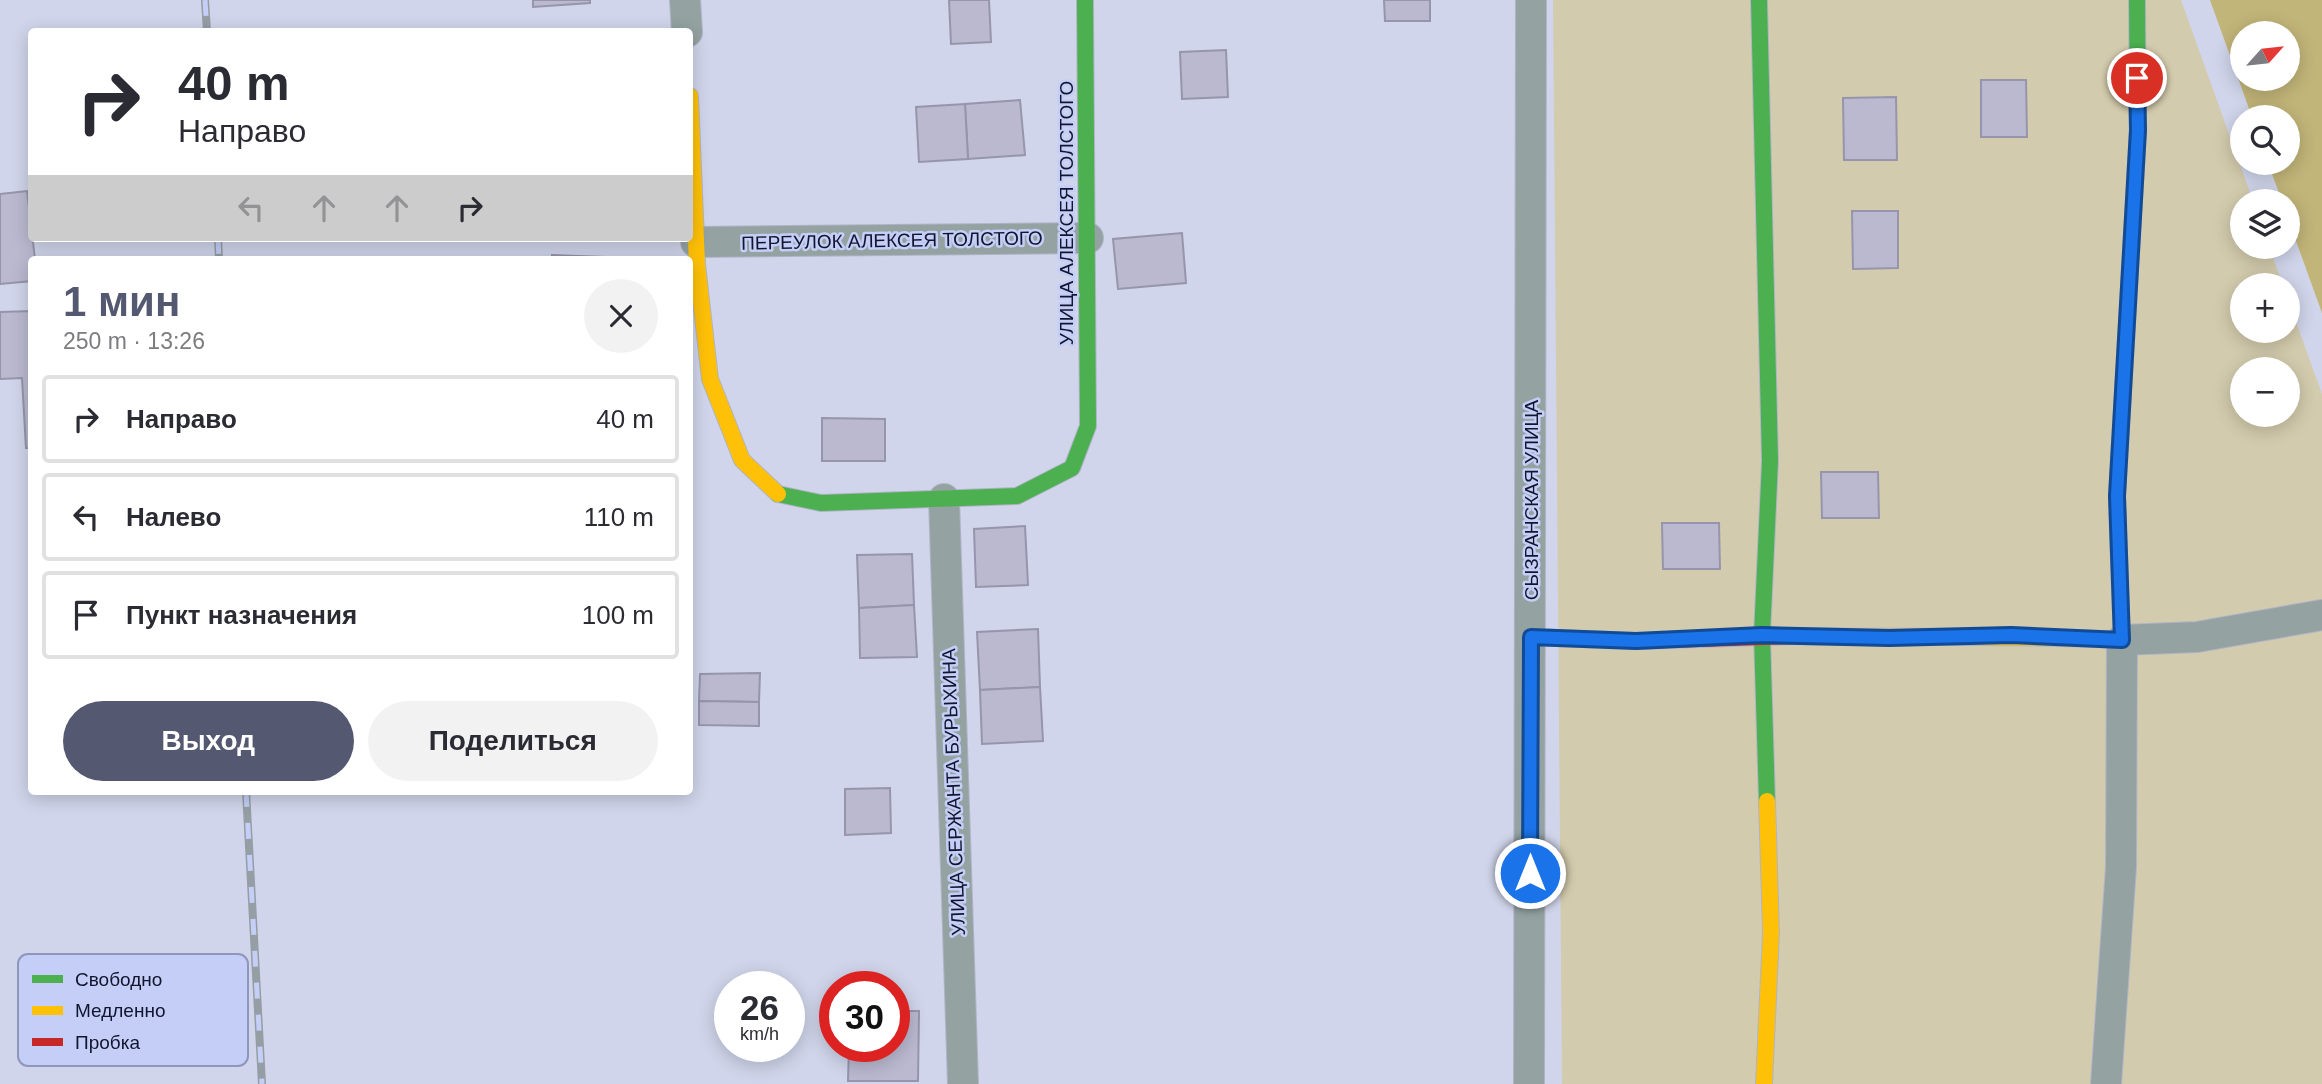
<!DOCTYPE html>
<html lang="ru">
<head>
<meta charset="utf-8">
<style>
	:root { --surface:#fff; --page:#f2f2f3; --text:#2b2b33; --muted:#7c7c81; --line:#e1e1e2; --accent:#545870 }
	body { margin:0; font-family:Helvetica,sans-serif; background:var(--page); color:var(--text); height:100vh; display:flex; flex-direction:column; font-size:26px; white-space:nowrap }
	* { box-sizing:border-box; margin:0 }
	p { font-size:23px; color:var(--muted) }
	.icon { flex:none; width:38px; height:38px; fill:none; stroke:currentColor; stroke-width:2; stroke-linecap:round; stroke-linejoin:round }
	.map { position:relative; flex:1; overflow:hidden }
	.side { position:absolute; left:28px; top:256px; width:665px; height:539px; display:flex; flex-direction:column; background:var(--surface); border-radius:7px; box-shadow:0 4px 18px #0003 }
	.side>* { flex:none }
	.top-card { position:absolute; left:28px; top:28px; width:665px; height:214px; border-radius:7px; box-shadow:0 4px 18px #0003; background:#fff; color:var(--text); overflow:hidden }
	.needle { width:46px; rotate:63deg }
	.fabs { position:absolute; left:2230px; top:21px; display:grid; gap:14px }
	.fabs a { display:grid; place-items:center; width:70px; height:70px; border-radius:50%; background:var(--surface); box-shadow:0 4px 18px #0003; font-size:35px }
	.speed { position:absolute; left:714px; top:971px; display:flex; gap:14px; font-size:35px; font-weight:700; text-align:center }
	.speed>* { display:grid; place-content:center; width:91px; height:91px; border-radius:50%; background:var(--surface); box-shadow:0 4px 18px #0003; line-height:1 }
	.speed small { font-size:18px; font-weight:400 }
	.speed .limit { border:10px solid #d22; background:#fff; color:#111 }
	.pin { position:absolute; display:grid; place-items:center; width:60px; height:60px; color:#fff; margin:-30px; border:4px solid #fff; border-radius:50%; box-shadow:0 2px 7px #0007 }
	.me { position:absolute; width:77px; margin:-38px; rotate:0deg; stroke-linejoin:round; filter:drop-shadow(0 0 5px #0008) }
	.turn { display:flex; align-items:center; gap:24px; height:147px; padding:0 35px; font-size:32px }
	.turn .icon { width:91px; height:91px; stroke-width:2.5 }
	.turn b { display:block; font-size:49px; line-height:60px }
	.lanes { display:flex; align-items:center; height:66px; padding:0 35px; background:#0003; justify-content:center; gap:35px; direction:ltr }
	.lanes .off { opacity:.35 }
	.round { display:grid; place-items:center; flex:none; width:74px; height:74px; border-radius:37px; background:var(--page) }
	.head { display:flex; align-items:center; justify-content:space-between; height:119px; padding:0 35px }
	h1 { font-size:42px; font-weight:700; line-height:52px; color:var(--accent) }
	.action { display:flex; gap:14px; margin-top:auto; padding:14px 35px }
	.action a { flex:1; height:80px; border-radius:42px; background:var(--accent); color:#fff; font-size:28px; font-weight:700; line-height:80px; text-align:center }
	.action a+a { background:var(--page); color:var(--text) }
	ul { padding:0; list-style:none }
	li { display:flex; align-items:center; gap:21px; height:88px; margin:0 14px 10px; padding:0 21px; border:4px solid var(--line); border-radius:7px }
	li div { flex:1 }
	li b { display:block; font-size:26px }
	li em { font-style:normal }
	.map>svg:first-child { display:block }
	.green { fill:#d3cbad; fill-rule:evenodd }
	.forest { fill:#c2b579; fill-rule:evenodd }
	.building { fill:#bab9d0; stroke:#9695ab; stroke-width:2 }
	.lines { fill:none; stroke-linecap:round; stroke-linejoin:round }
	.street-casing { stroke:#b0b4c7; stroke-width:32 }
	.fast-casing { stroke:#b0b4c7; stroke-width:18 }
	.slow-casing { stroke:#b0b4c7; stroke-width:18 }
	.jam-casing { stroke:#b0b4c7; stroke-width:18 }
	.street { stroke:#94a2a2; stroke-width:30 }
	.fast { stroke:#4caf50; stroke-width:16 }
	.slow { stroke:#ffc107; stroke-width:16 }
	.jam { stroke:#c62828; stroke-width:16 }
	.rail-casing { stroke:#949ea4; stroke-width:8 }
	.rail { stroke:#c4cef7; stroke-width:5; stroke-dasharray:16; stroke-linecap:butt }
	.route-casing { stroke:#114b97; stroke-width:18 }
	.route { stroke:#1a73e8; stroke-width:12 }
	.labels { text-anchor:middle; stroke-width:5; stroke-linejoin:round; paint-order:stroke }
	.street-label { font-size:19px; fill:#12152e; stroke:#c4cef7 }
	.key { fill:#c4cef7; stroke:#8f96bb; stroke-width:2 }
	.key-label { font-size:19px; fill:#12152e }
</style>
</head>
<body>
<div class="map">
<svg width="2322" height="1084" viewBox="0 0 2322 1084">
	<rect width="100%" height="100%" fill="#d0d5eb"/>
	<path class="green" d="M 1553,0 L 2181,0 L 2253,201 L 2242,201 L 2242,247 L 2269,247 L 2283,285 L 2242,285 L 2242,331 L 2287,331 L 2287,297 L 2322,394 L 2322,1084 L 1562,1084 ZM 2242,369 L 2287,369 L 2287,415 L 2242,415 Z"/>
	<path class="forest" d="M 2210,0 L 2322,0 L 2322,313 L 2287,216 L 2287,201 L 2282,201 L 2268,163 L 2287,163 L 2287,117 L 2252,117 ZM 2242,33 L 2287,33 L 2287,79 L 2242,79 Z"/>
	<g class="building">
		<polygon points="533,0 590,0 590,3 533,7"/>
		<polygon points="949,0 989,0 991,42 951,44"/>
		<polygon points="1384,0 1430,0 1430,21 1385,21"/>
		<polygon points="1226,50 1228,97 1182,99 1180,52"/>
		<polygon points="1981,80 2026,80 2027,137 1981,137"/>
		<polygon points="1896,97 1897,160 1844,160 1843,98"/>
		<polygon points="1020,100 1025,155 968,159 965,104"/>
		<polygon points="965,104 968,159 919,162 916,107"/>
		<polygon points="27,191 35,259 32,259 32,281 0,284 0,194"/>
		<polygon points="1852,211 1898,211 1898,268 1853,269"/>
		<polygon points="1182,233 1186,283 1118,289 1113,239"/>
		<polygon points="552,255 604,257 604,259 552,259"/>
		<polygon points="32,311 32,448 26,448 22,378 0,379 0,312"/>
		<polygon points="822,418 885,419 885,461 822,461"/>
		<polygon points="1821,472 1878,472 1879,518 1822,518"/>
		<polygon points="1662,523 1719,523 1720,569 1663,569"/>
		<polygon points="1025,526 1028,585 976,587 974,529"/>
		<polygon points="912,554 914,605 859,608 857,555"/>
		<polygon points="914,605 917,657 860,658 859,608"/>
		<polygon points="1038,629 1040,687 980,690 977,632"/>
		<polygon points="760,673 759,702 699,701 700,674"/>
		<polygon points="1040,687 1043,741 982,744 980,690"/>
		<polygon points="699,701 759,702 759,726 699,725"/>
		<polygon points="890,788 891,833 845,835 845,789"/>
		<polygon points="894,1011 919,1011 918,1081 848,1081 849,1046 894,1046"/>
	</g>
	<g class="lines">
		<g class="street-casing">
			<g id="street">
				<polyline points="685,0 687,32"/>
				<polyline points="696,242 1088,238"/>
				<polyline points="944,499 963,1084"/>
				<polyline points="1529,1084 1531,0"/>
				<polyline points="2106,1084 2121,867 2122,640 2197,637 2322,615"/>
			</g>
		</g>
		<g class="fast-casing">
			<g id="fast">
				<polyline points="1759,0 1770,461 1762,635 1767,801"/>
				<polyline points="778,494 821,503 1017,496 1072,468 1088,426 1085,0"/>
				<polyline points="2118,534 2117,496 2138,130 2137,0"/>
			</g>
		</g>
		<g class="slow-casing">
			<g id="slow">
				<polyline points="690,96 697,265 710,379 742,460 778,494"/>
				<path d="M 1797,636 C 1906,638 2014,635 2122,640 L 2118,534"/>
				<polyline points="1764,1084 1771,933 1767,801"/>
			</g>
		</g>
		<g class="jam-casing">
			<polyline id="jam" points="1531,637 1635,641 1797,636"/>
		</g>
		<use href="#street" class="street"/>
		<use href="#fast" class="fast"/>
		<use href="#slow" class="slow"/>
		<use href="#jam" class="jam"/>
		<g class="rail-casing">
			<g id="rail">
				<polyline points="205,0 207,32"/>
				<polyline points="218,238 219,259"/>
				<polyline points="246,791 262,1084"/>
			</g>
		</g>
		<use href="#rail" class="rail"/>
	</g>
	<g class="lines">
		<g class="route-casing">
			<polyline id="route" points="1530,873 1531,637 1636,641 1762,635 1889,638 2011,635 2122,640 2117,496 2138,130 2137,78"/>
		</g>
		<use href="#route" class="route"/>
	</g>
	<g class="labels">
		<g class="street-label">
			<text transform="translate(1066 213) rotate(-90)" y="7">УЛИЦА АЛЕКСЕЯ ТОЛСТОГО</text>
			<text transform="translate(892 240) rotate(-1)" y="7">ПЕРЕУЛОК АЛЕКСЕЯ ТОЛСТОГО</text>
			<text transform="translate(1531 500) rotate(-90)" y="7">СЫЗРАНСКАЯ УЛИЦА</text>
			<text transform="translate(953 792) rotate(-92)" y="7">УЛИЦА СЕРЖАНТА БУРЫХИНА</text>
		</g>
	</g>
	<rect x="18" y="954" width="230" height="112" rx="10" class="key"/>
	<rect x="32" y="975" width="31" height="8" fill="#4caf50"/>
	<rect x="32" y="1006" width="31" height="9" fill="#ffc107"/>
	<rect x="32" y="1038" width="31" height="8" fill="#c62828"/>
	<g class="key-label">
		<text x="75" y="986">Свободно</text>
		<text x="75" y="1017">Медленно</text>
		<text x="75" y="1049">Пробка</text>
	</g>
</svg>
<div class="fabs">
<a><svg class="needle" viewBox="-14 -14 28 28"><path d="M0-13l5 13h-10z" fill="#e53935"/><path d="M0 13l5-13h-10z" fill="#7c7c81"/></svg></a>
<a><svg class="icon" aria-label="search" viewBox="0 0 24 24"><circle cx="10" cy="10" r="6"/><path d="M15 15l6 6"/></svg></a>
<a><svg class="icon" aria-label="layers" viewBox="0 0 24 24"><path d="M12 4l9 5-9 5-9-5zM3 14l9 5 9-5"/></svg></a>
<a>+</a>
<a>−</a>
</div>
<div class="speed"><div>26<small>km/h</small></div><div class="limit">30</div></div>
<div class="pin" style="left:2137px;top:78px;background:#d93025"><svg class="icon" aria-label="arrive" viewBox="0 0 24 24"><path d="M6 21V4h12l-3 4 3 4H6"/></svg></div>
<svg class="me" style="left:1530px;top:873px" viewBox="-20 -20 40 40"><circle r="17" fill="#1a73e8" stroke="#fff" stroke-width="3"/><path d="M0-11L8 9 0 5-8 9z" fill="#fff"/></svg>
<div class="top-card">
<div class="turn"><svg class="icon" aria-label="right" viewBox="0 0 24 24"><path d="M7 20v-9h11M14 6l5 5-5 5"/></svg><div><b>40 m</b>Направо</div></div>
<div class="lanes"><svg class="icon off" aria-label="left" viewBox="0 0 24 24"><path d="M17 20v-9H6M10 6l-5 5 5 5"/></svg><svg class="icon off" aria-label="ahead" viewBox="0 0 24 24"><path d="M12 20V5M6 11l6-6 6 6"/></svg><svg class="icon off" aria-label="ahead" viewBox="0 0 24 24"><path d="M12 20V5M6 11l6-6 6 6"/></svg><svg class="icon" aria-label="right" viewBox="0 0 24 24"><path d="M7 20v-9h11M14 6l5 5-5 5"/></svg></div>
</div>
<section class="side">
<div class="head"><div><h1>1 мин</h1><p>250 m · 13:26</p></div><a class="round"><svg class="icon" aria-label="close" viewBox="0 0 24 24"><path d="M6 6l12 12M18 6L6 18"/></svg></a></div>
<ul>
<li><svg class="icon" aria-label="right" viewBox="0 0 24 24"><path d="M7 20v-9h11M14 6l5 5-5 5"/></svg><div><b>Направо</b></div><em>40 m</em></li>
<li><svg class="icon" aria-label="left" viewBox="0 0 24 24"><path d="M17 20v-9H6M10 6l-5 5 5 5"/></svg><div><b>Налево</b></div><em>110 m</em></li>
<li><svg class="icon" aria-label="arrive" viewBox="0 0 24 24"><path d="M6 21V4h12l-3 4 3 4H6"/></svg><div><b>Пункт назначения</b></div><em>100 m</em></li>
</ul>
<div class="action"><a>Выход</a><a>Поделиться</a></div>
</section>
</div>
</body>
</html>
